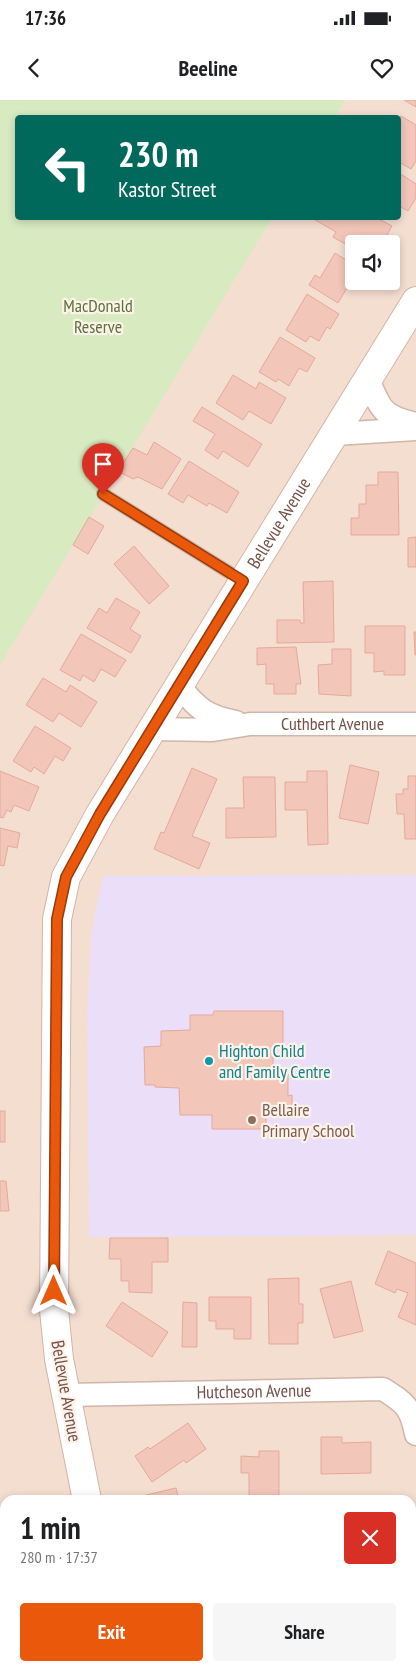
<!DOCTYPE html>
<html lang="en">
<head>
<meta charset="utf-8">
<style>
	:root { --surface:#fff; --page:#f6f6f6; --text:#202124; --muted:#757577; --accent:#ea580c }
	body { margin:0; font-family:"PT Sans Narrow",sans-serif; background:var(--page); color:var(--text); height:100vh; display:flex; flex-direction:column; font-size:19px; white-space:nowrap }
	* { box-sizing:border-box; margin:0 }
	p { font-size:16px; color:var(--muted) }
	.icon { flex:none; width:28px; height:28px; fill:none; stroke:currentColor; stroke-width:2; stroke-linecap:round; stroke-linejoin:round }
	.map { position:relative; flex:1; overflow:hidden }
	.side { position:absolute; left:0px; top:1395px; width:416px; height:176px; display:flex; flex-direction:column; background:var(--surface); border-radius:15px 15px 0 0; box-shadow:0 2px 8px #0003 }
	.side>* { flex:none }
	.hud { position:absolute; left:15px; top:15px; width:386px; height:105px; border-radius:5px; box-shadow:0 2px 8px #0003; background:#00695c; color:#fff; overflow:hidden }
	.buttons { position:absolute; left:345px; top:135px; display:grid; gap:10px }
	.buttons a { display:grid; place-items:center; width:55px; height:55px; border-radius:5px; background:var(--surface); box-shadow:0 2px 8px #0003; font-size:25px }
	.pin { position:absolute; display:grid; place-items:center; width:42px; height:42px; color:#fff; margin:-51px -21px; border-radius:50% 50% 50% 0; rotate:-45deg; box-shadow:0 0 5px #0007 }
	.pin .icon { rotate:45deg }
	.me { position:absolute; width:55px; margin:-28px; rotate:0deg; stroke-linejoin:round; filter:drop-shadow(0 0 4px #0008) }
	.turn { display:flex; align-items:center; gap:18px; height:105px; padding:0 20px; font-size:22px }
	.turn .icon { width:65px; height:65px; stroke-width:2.5 }
	.turn b { display:block; font-size:35px; line-height:42px }
	.round { display:grid; place-items:center; flex:none; width:52px; height:52px; border-radius:5px; background:var(--page) }
	.head { display:flex; align-items:center; justify-content:space-between; height:85px; padding:0 20px }
	h1 { font-size:30px; font-weight:600; line-height:38px }
	.cta { display:flex; gap:10px; margin-top:auto; padding:10px 20px }
	.cta a { flex:1; height:58px; border-radius:5px; background:var(--accent); color:#fff; font-size:20px; font-weight:600; line-height:58px; text-align:center }
	.cta a+a { background:var(--page); color:var(--text) }
	.status { display:flex; justify-content:space-between; align-items:center; height:35px; padding:0 25px; background:var(--surface); direction:ltr }
	.status svg { height:14px; fill:currentColor }
	header { display:flex; justify-content:space-between; align-items:center; height:65px; padding:0 20px; background:var(--surface); font-size:22px; font-weight:600 }
	.map>svg:first-child { display:block }
	.residential { fill:#f4ded0; fill-rule:evenodd }
	.education { fill:#ebdef9 }
	.green { fill:#d8eac0 }
	.building { fill:#f2c6b9; stroke:#e5a999 }
	.lines { fill:none; stroke-linecap:round; stroke-linejoin:round }
	.lane-casing { stroke:#d0b5ab; stroke-width:14 }
	.street-casing { stroke:#d0b5ab; stroke-width:25 }
	.secondary-casing { stroke:#d3b4a8; stroke-width:30 }
	.lane { stroke:#fff; stroke-width:11 }
	.street { stroke:#fff; stroke-width:22 }
	.secondary { stroke:#fff; stroke-width:28 }
	.route-casing { stroke:#983908; stroke-width:12 }
	.route { stroke:#ea580c; stroke-width:9 }
	.culture-dot { fill:#0f9aa8; stroke:#fff2e8; stroke-width:2 }
	.education-dot { fill:#8d6e63; stroke:#fff2e8; stroke-width:2 }
	.labels { text-anchor:middle; stroke-width:4.5; stroke-linejoin:round; paint-order:stroke }
	.park-label { font-size:18px; fill:#57743d; stroke:#fff2e8 }
	.street-label { font-size:18px; fill:#745048; stroke:#fff2e8 }
	.culture-label { font-size:18px; fill:#0d838f; stroke:#fff2e8; text-anchor:start }
	.education-label { font-size:18px; fill:#785e54; stroke:#fff2e8; text-anchor:start }
</style>
</head>
<body>
<div class="status"><b>17:36</b><svg viewBox="0 0 49 12"><path d="M0 12V9h3v3zM5 12V6h3v6zM10 12V3h3v9zM15 12V0h3v12zM26 1h20v11H26zM47 4h2v5h-2z"/></svg></div>
<header><svg class="icon" aria-label="back" viewBox="0 0 24 24"><path d="M15 5l-7 7 7 7"/></svg>Beeline<svg class="icon" aria-label="heart" viewBox="0 0 24 24"><path d="M12 20l-8-8c-3-5 5-10 8-4 3-6 11-1 8 4z"/></svg></header>
<div class="map">
<svg width="416" height="1571" viewBox="0 0 416 1571">
	<rect width="100%" height="100%" fill="#fcede1"/>
	<path class="residential" d="M 0,0 L 416,0 L 416,1571 L 0,1571 ZM 18,18 L 399,18 L 399,118 L 18,118 ZM 354,144 L 391,144 L 391,181 L 354,181 ZM 5,1400 L 411,1400 L 411,1566 L 5,1566 Z"/>
	<polygon class="education" points="416,775 416,1135 89,1137 87,915 91,834 103,776"/>
	<polygon class="green" points="0,0 346,0 335,17 18,18 18,118 272,118 0,565"/>
	<g class="building">
		<polygon points="404,0 416,0 416,7"/>
		<polygon points="401,16 416,25 416,61 411,69 399,62 399,20"/>
		<polygon points="399,73 416,84 416,98 408,111 399,106"/>
		<polygon points="312,118 377,118 392,126 382,144 365,135 360,144 354,144 354,149 333,137 336,132"/>
		<polygon points="335,153 354,165 354,181 361,181 357,188 350,183 338,203 309,185 315,175 320,178"/>
		<polygon points="307,194 339,214 330,229 327,227 319,241 310,236 306,242 286,230"/>
		<polygon points="280,237 315,258 307,272 299,268 289,286 278,279 276,282 259,272"/>
		<polygon points="233,275 256,289 259,282 286,298 271,324 249,311 243,320 216,303"/>
		<polygon points="202,307 262,344 248,367 223,351 218,359 205,350 215,334 193,321"/>
		<polygon points="154,342 181,359 162,389 138,377 133,379 118,371 133,348 147,355"/>
		<polygon points="189,361 239,392 227,413 209,403 207,406 188,395 183,403 168,394"/>
		<polygon points="378,372 398,372 399,435 351,435 351,418 359,418 359,404 366,404 366,385 378,385"/>
		<polygon points="89,417 104,426 88,454 73,445"/>
		<polygon points="416,437 416,467 408,467 408,438"/>
		<polygon points="134,446 169,486 149,504 114,464"/>
		<polygon points="333,481 334,542 277,543 277,520 300,520 300,523 304,523 303,482"/>
		<polygon points="116,498 140,512 130,529 141,536 131,553 87,528 99,508 107,513"/>
		<polygon points="365,526 405,526 405,575 384,575 384,571 374,572 374,553 365,553"/>
		<polygon points="414,532 416,532 416,555 415,555"/>
		<polygon points="81,534 126,560 115,577 101,569 94,582 83,575 80,581 60,570"/>
		<polygon points="296,547 301,584 296,584 296,594 274,594 274,584 266,584 266,564 257,565 257,548"/>
		<polygon points="332,549 351,549 351,596 319,594 318,565 332,564"/>
		<polygon points="43,578 66,592 70,585 97,602 81,627 59,613 53,622 26,605"/>
		<polygon points="35,626 71,648 63,661 55,656 44,674 34,667 31,672 13,661"/>
		<polygon points="350,665 379,672 368,724 339,718"/>
		<polygon points="192,668 217,679 192,736 210,743 199,769 154,749 161,732 164,733"/>
		<polygon points="0,671 39,687 29,711 14,705 11,712 7,710 3,718 0,717"/>
		<polygon points="307,671 327,671 328,744 308,745 307,710 285,710 285,682 307,682"/>
		<polygon points="408,676 416,676 416,739 405,739 404,714 397,714 396,694 403,694 403,689 408,689"/>
		<polygon points="243,677 275,677 276,737 226,738 226,708 244,708"/>
		<polygon points="0,728 20,733 17,748 8,746 4,766 0,765"/>
		<polygon points="214,911 283,911 283,947 273,947 273,974 288,974 288,996 292,995 292,1015 266,1014 266,1029 212,1029 212,1015 180,1015 179,988 155,987 155,985 145,985 144,947 161,946 161,931 190,930 190,915 213,915"/>
		<rect x="0" y="1011" width="5" height="31"/>
		<polygon points="0,1081 6,1081 9,1111 0,1111"/>
		<polygon points="110,1138 168,1138 168,1162 152,1162 152,1193 129,1192 129,1181 121,1181 121,1159 109,1159"/>
		<polygon points="388,1151 416,1163 416,1225 398,1217 408,1193 397,1189 395,1193 375,1184"/>
		<polygon points="299,1178 299,1204 303,1204 303,1223 298,1223 298,1244 269,1244 268,1179"/>
		<polygon points="351,1181 363,1231 334,1238 320,1189"/>
		<polygon points="209,1197 251,1197 251,1239 234,1239 234,1229 216,1229 216,1221 209,1221"/>
		<polygon points="122,1202 168,1232 152,1257 106,1226"/>
		<polygon points="183,1202 197,1203 197,1247 182,1247"/>
		<polygon points="188,1323 206,1349 186,1363 184,1360 152,1382 135,1356 148,1347 150,1349"/>
		<polygon points="321,1337 342,1337 342,1343 371,1342 371,1373 321,1374"/>
		<polygon points="259,1351 279,1351 279,1400 249,1400 249,1373 241,1373 241,1356 259,1357"/>
		<polygon points="176,1388 179,1400 143,1400 142,1396"/>
		<polygon points="332,1566 375,1566 355,1571 333,1571"/>
	</g>
	<g class="lines">
		<g class="lane-casing">
			<polyline id="lane" points="103,394 243,481"/>
		</g>
		<g class="street-casing">
			<g id="street">
				<path d="M 368,279 C 380,309 383,317 416,324"/>
				<polyline points="335,334 416,329"/>
				<path d="M 179,586 C 198,609 207,617 236,622"/>
				<path id="s1" d="M 153,629 L 213,630 L 250,624 L 416,624"/>
				<path id="s2" d="M 65,1295 L 383,1289 C 405,1303 411,1307 416,1334"/>
			</g>
		</g>
		<g class="secondary-casing">
			<g id="secondary">
				<path id="s3" d="M 87,1400 L 59,1259 L 54,1210 L 57,819 L 66,777 L 100,714 L 416,201"/>
				<polyline points="0,1538 5,1538"/>
				<polyline points="125,1566 127,1571"/>
			</g>
		</g>
		<use href="#lane" class="lane"/>
		<use href="#street" class="street"/>
		<use href="#secondary" class="secondary"/>
	</g>
	<g class="lines">
		<g class="route-casing">
			<polyline id="route" points="54,1191 57,819 66,777 100,714 243,481 103,394"/>
		</g>
		<use href="#route" class="route"/>
	</g>
	<circle class="culture-dot" cx="209" cy="961" r="5"/>
	<circle class="education-dot" cx="252" cy="1020" r="5"/>
	<g class="labels">
		<g class="park-label">
			<text x="98" y="212">MacDonald<tspan x="98" dy="21">Reserve</tspan></text>
		</g>
		<g class="street-label">
			<text dy="6" stroke="none"><textPath href="#s3" startOffset="1040">Bellevue Avenue</textPath></text>
			<text dy="6" stroke="none"><textPath href="#s1" startOffset="180">Cuthbert Avenue</textPath></text>
			<text dy="6" stroke="none"><textPath href="#s2" startOffset="189">Hutcheson Avenue</textPath></text>
			<text transform="translate(66 1291) rotate(80)" y="6">Bellevue Avenue</text>
		</g>
		<g class="culture-label">
			<text x="219" y="957">Highton Child<tspan x="219" dy="21">and Family Centre</tspan></text>
		</g>
		<g class="education-label">
			<text x="262" y="1016">Bellaire<tspan x="262" dy="21">Primary School</tspan></text>
		</g>
	</g>
</svg>
<div class="buttons">
<a><svg class="icon" aria-label="sound" viewBox="0 0 24 24"><path d="M4 9h4l5-4v14l-5-4H4zM17 9q2 3 0 6"/></svg></a>
</div>
<div class="pin" style="left:103px;top:394px;background:#d93025"><svg class="icon" aria-label="arrive" viewBox="0 0 24 24"><path d="M6 21V4h12l-3 4 3 4H6"/></svg></div>
<svg class="me" style="left:54px;top:1191px" viewBox="-20 -20 40 40"><path d="M0-17L14 15 0 8-14 15z" fill="#ea580c" stroke="#fff" stroke-width="4"/></svg>
<div class="hud">
<div class="turn"><svg class="icon" aria-label="left" viewBox="0 0 24 24"><path d="M17 20v-9H6M10 6l-5 5 5 5"/></svg><div><b>230 m</b>Kastor Street</div></div>
</div>
<section class="side">
<div class="head"><div><h1>1 min</h1><p>280 m · 17:37</p></div><a class="round" style="background:#d93025;color:#fff"><svg class="icon" aria-label="close" viewBox="0 0 24 24"><path d="M6 6l12 12M18 6L6 18"/></svg></a></div>
<div class="cta"><a>Exit</a><a>Share</a></div>
</section>
</div>
</body>
</html>
